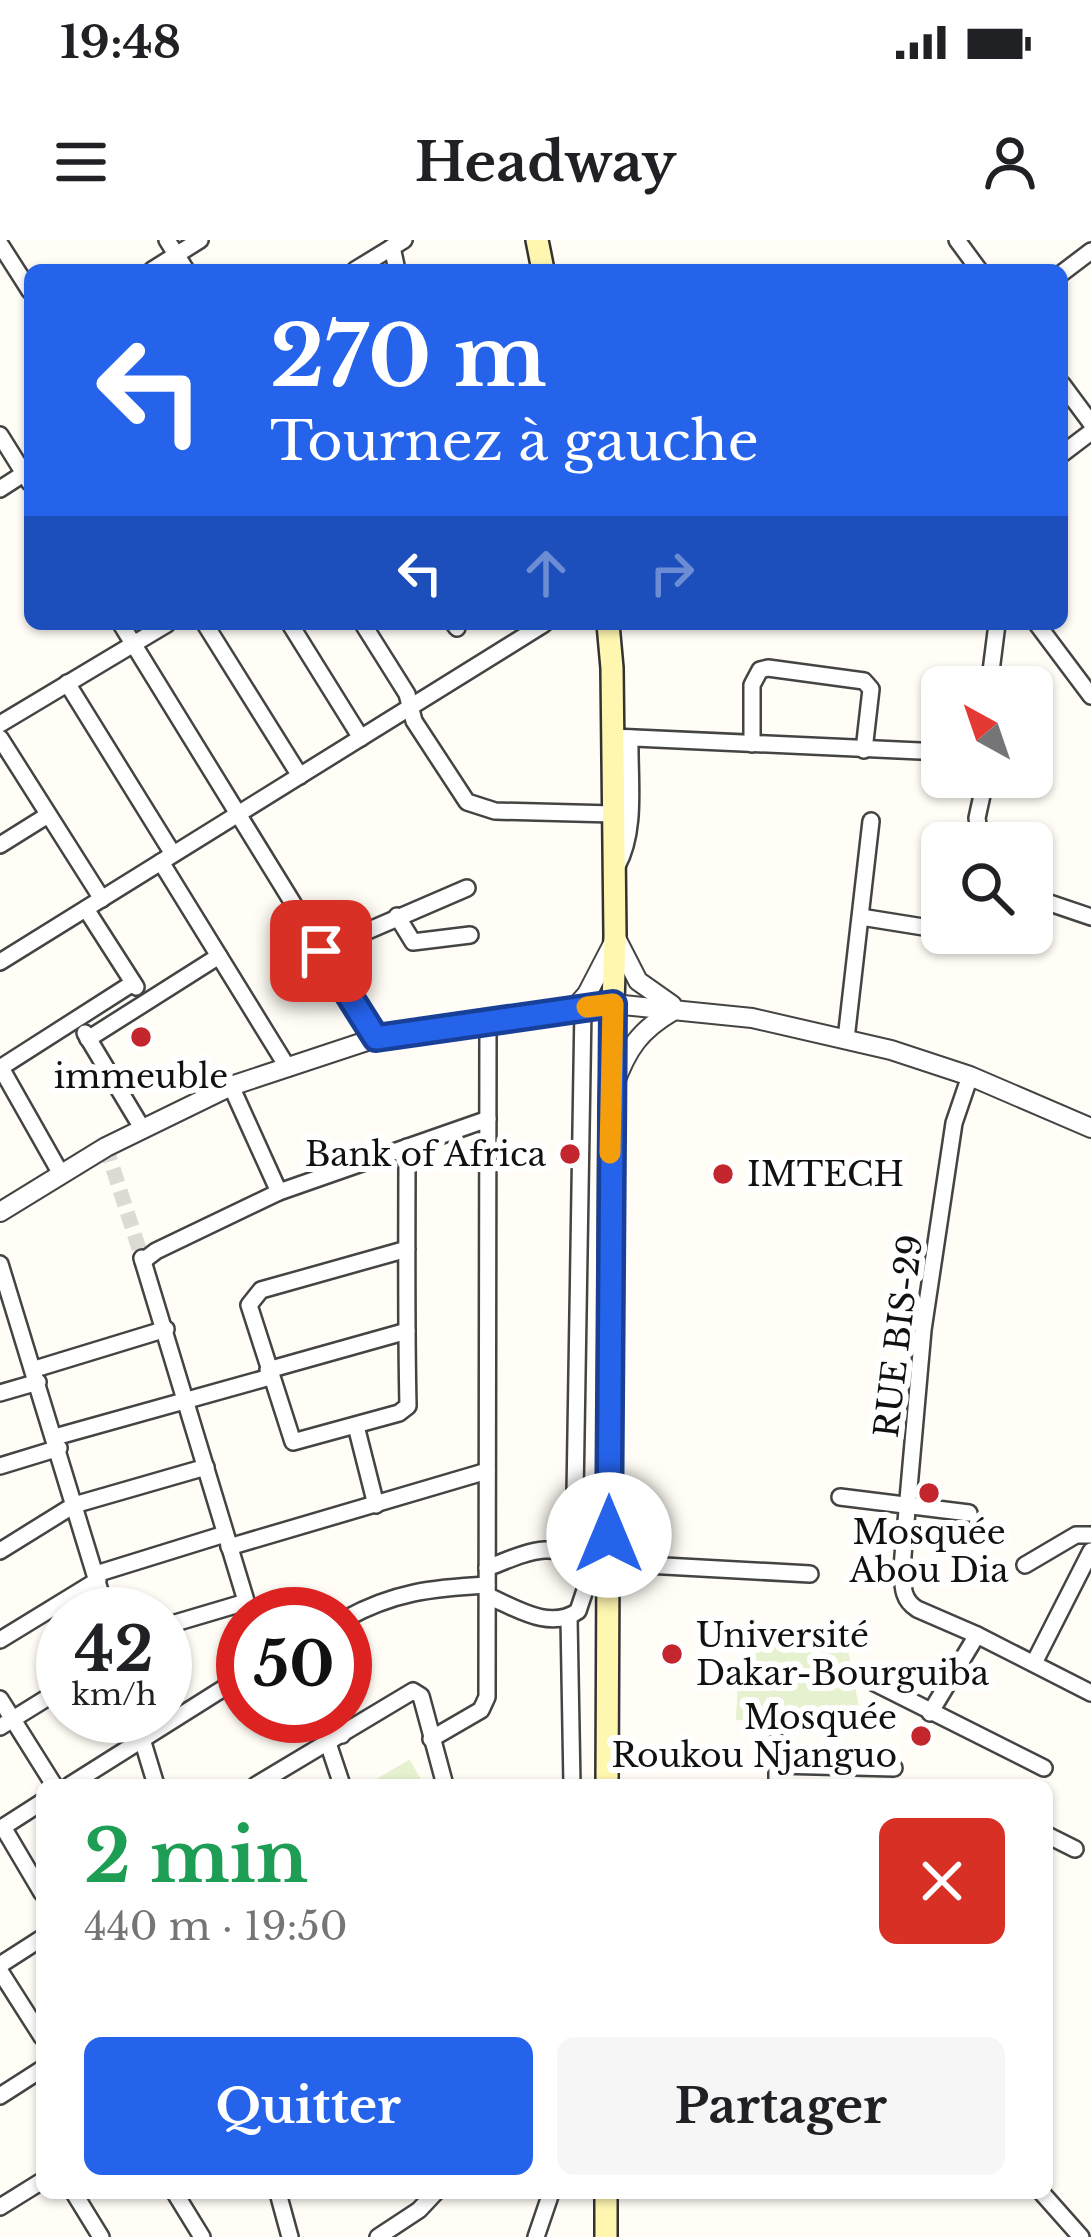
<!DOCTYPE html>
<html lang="fr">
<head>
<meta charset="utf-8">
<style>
	:root { --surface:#fff; --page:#f6f6f6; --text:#202124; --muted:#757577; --accent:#2563eb }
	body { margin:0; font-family:"Libre Baskerville",serif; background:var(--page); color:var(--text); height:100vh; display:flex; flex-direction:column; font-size:45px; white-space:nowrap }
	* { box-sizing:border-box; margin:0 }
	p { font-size:39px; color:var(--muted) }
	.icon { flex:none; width:66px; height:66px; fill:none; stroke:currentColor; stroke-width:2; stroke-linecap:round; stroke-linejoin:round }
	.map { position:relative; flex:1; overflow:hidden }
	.sheet { position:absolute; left:36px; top:1539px; width:1017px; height:420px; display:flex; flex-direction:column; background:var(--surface); border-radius:18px; box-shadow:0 3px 9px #0004 }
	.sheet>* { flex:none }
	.top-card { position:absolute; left:24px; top:24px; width:1044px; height:366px; border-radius:18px; box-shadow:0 3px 9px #0004; background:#2563eb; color:#fff; overflow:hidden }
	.needle { width:78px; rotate:320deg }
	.buttons { position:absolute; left:921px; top:426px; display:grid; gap:24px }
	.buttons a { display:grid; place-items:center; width:132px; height:132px; border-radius:18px; background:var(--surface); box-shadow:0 3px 9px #0004; font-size:60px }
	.speed { position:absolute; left:36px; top:1347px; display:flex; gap:24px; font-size:60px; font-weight:700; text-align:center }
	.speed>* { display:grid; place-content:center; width:156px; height:156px; border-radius:50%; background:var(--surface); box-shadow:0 3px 9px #0004; line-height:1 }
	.speed small { font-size:30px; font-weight:400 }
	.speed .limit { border:18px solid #d22; background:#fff; color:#111 }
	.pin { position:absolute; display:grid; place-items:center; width:102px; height:102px; color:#fff; margin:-51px; border-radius:24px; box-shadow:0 6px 18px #0006 }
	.me { position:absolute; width:132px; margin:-66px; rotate:0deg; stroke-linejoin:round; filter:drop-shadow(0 0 9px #0008) }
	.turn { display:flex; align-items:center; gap:42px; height:252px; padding:0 48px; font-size:54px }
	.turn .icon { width:156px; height:156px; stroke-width:2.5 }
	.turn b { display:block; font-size:84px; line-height:102px }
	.lanes { display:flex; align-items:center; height:114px; padding:0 48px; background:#0003; justify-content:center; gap:60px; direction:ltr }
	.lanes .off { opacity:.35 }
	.round { display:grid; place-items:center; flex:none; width:126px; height:126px; border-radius:18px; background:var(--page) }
	.headline { display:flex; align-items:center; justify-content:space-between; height:204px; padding:0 48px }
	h1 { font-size:72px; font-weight:800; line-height:90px; color:#1e9e55 }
	.action { display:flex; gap:24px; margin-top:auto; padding:24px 48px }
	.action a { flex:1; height:138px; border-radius:18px; background:var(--accent); color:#fff; font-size:48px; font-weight:800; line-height:138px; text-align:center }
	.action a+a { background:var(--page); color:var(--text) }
	.status { display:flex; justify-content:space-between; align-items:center; height:84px; padding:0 60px; background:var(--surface); direction:ltr }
	.status svg { height:33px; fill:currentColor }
	header { display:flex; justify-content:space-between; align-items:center; height:156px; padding:0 48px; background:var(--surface); font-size:54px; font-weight:800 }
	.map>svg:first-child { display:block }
	.pitch { fill:#e6f2cf }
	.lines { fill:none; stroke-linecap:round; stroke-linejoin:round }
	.minor-tunnel { stroke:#dbdad3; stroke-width:15; stroke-dasharray:15 8; stroke-linecap:butt }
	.minor-casing { stroke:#444; stroke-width:20 }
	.tertiary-casing { stroke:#444; stroke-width:22 }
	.secondary-casing { stroke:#333; stroke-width:26 }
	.minor { stroke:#fff; stroke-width:15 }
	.tertiary { stroke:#fff; stroke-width:18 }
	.secondary { stroke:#fff6b0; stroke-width:21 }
	.route-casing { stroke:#184099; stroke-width:30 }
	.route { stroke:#2563eb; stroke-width:21 }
	.slow { stroke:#f59e0b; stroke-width:21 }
	.poi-dot { fill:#c4262e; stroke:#fff; stroke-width:4.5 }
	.labels { text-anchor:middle; stroke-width:12; stroke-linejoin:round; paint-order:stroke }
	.poi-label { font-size:33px; fill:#111; stroke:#fff }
	.street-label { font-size:33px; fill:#111; stroke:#fff }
</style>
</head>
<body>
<div class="status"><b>19:48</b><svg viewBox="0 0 49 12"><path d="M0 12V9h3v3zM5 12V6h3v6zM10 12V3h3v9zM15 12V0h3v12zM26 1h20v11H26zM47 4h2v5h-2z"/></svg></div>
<header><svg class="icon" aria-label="menu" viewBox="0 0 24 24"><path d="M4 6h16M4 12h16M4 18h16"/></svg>Headway<svg class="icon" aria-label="person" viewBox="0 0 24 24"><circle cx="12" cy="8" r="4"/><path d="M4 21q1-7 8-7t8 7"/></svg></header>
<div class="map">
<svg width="1091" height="1997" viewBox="0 0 1091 1997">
	<rect width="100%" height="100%" fill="#fffdf5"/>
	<g class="pitch">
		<polygon points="756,1376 760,1383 826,1400 844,1389 862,1483 736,1480 740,1396"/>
		<polygon points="410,1520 424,1545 366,1545 409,1520"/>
	</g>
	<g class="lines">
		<polyline class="minor-tunnel" points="106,907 142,1018"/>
		<g class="minor-casing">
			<g id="minor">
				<polyline points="167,0 186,30"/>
				<polyline points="957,0 979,30"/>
				<polyline points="0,4 30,51"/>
				<polyline points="392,7 397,30"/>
				<polyline points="152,30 200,0"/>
				<polyline points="355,30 404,0"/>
				<polyline points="1062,33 1091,11"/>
				<polyline points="1062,144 1091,183"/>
				<polyline points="0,195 30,243"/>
				<polyline points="1062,214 1091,192"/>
				<polyline points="0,249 28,231"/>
				<polyline points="121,384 376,798"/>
				<polyline points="205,384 300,536"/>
				<polyline points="290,384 361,498"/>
				<polyline points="363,384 407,454 414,481 467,562 495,571 613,574"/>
				<polyline points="454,384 457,388"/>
				<polyline points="1037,384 1091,456"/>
				<polyline points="67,443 173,614"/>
				<polyline points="989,447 997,384"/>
				<polyline points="0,484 167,384"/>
				<polyline points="613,497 942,512"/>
				<polyline points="0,498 102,659"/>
				<polyline points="752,504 752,445 760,430 768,428 864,441 871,449 864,510"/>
				<polyline points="981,603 977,578 986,537"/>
				<polyline points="0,605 48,575"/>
				<polyline points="161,622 288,828"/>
				<path d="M 617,626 C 637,590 629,539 630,498"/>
				<polyline points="1032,657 1091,677"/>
				<polyline points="86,669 136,747"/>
				<polyline points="397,676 413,702 470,695"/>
				<polyline points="861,677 942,690"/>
				<polyline points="960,693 962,693"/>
				<polyline points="321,711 467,648"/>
				<polyline points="0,722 544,384"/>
				<polyline points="85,793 142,888"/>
				<polyline points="88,799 219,716"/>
				<polyline points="846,799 871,581"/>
				<polyline points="0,828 133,743"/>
				<polyline points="1,828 61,934"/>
				<path d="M 970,836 L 954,883 L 923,1090 L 902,1327 C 903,1344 901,1359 917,1369 L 977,1395 L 1091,1453"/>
				<polyline points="231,846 279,952"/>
				<path d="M 407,907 C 407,993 406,1079 408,1166 L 399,1173 L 293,1202 L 249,1065 L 261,1050 L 407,1009"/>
				<polyline points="142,1018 250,1374"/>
				<polyline points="143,1021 156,1011 279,952 488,879"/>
				<polyline points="0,1024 107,1374"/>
				<polyline points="35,1129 166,1089"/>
				<polyline points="268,1130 407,1091"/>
				<polyline points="0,1153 38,1142"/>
				<polyline points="356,1186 376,1265"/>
				<polyline points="55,1197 270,1137"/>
				<polyline points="0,1226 59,1208"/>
				<polyline points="840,1257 969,1273"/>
				<polyline points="229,1307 487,1231"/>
				<polyline points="0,1311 74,1265 206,1227"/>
				<polyline points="574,1316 583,768"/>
				<polyline points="610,1323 810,1334"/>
				<polyline points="1025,1325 1076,1295 1091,1295"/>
				<path d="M 487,1328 C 522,1315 556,1295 586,1328 L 587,1344 L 578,1371 C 550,1391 516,1368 488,1356"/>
				<polyline points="96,1334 225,1294"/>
				<polyline points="569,1378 572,1545"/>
				<path d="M 345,1379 C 394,1352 432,1348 487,1345"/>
				<polyline points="165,1386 246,1362"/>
				<polyline points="0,1400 98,1340"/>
				<polyline points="1034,1423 1091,1311"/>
				<polyline points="855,1433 1044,1528"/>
				<polyline points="0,1459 54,1545"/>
				<polyline points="930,1473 977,1395"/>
				<polyline points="135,1476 156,1545"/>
				<polyline points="336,1476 342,1495"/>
				<polyline points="0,1487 63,1448"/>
				<polyline points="431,1499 481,1470 487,1457 488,780"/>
				<polyline points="328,1503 342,1545"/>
				<polyline points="777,1525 894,1528"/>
				<polyline points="70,1545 243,1436"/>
				<polyline points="256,1545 413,1451 421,1456 445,1545"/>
				<polyline points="777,1545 777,1502"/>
				<polyline points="3,1587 42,1653"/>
				<polyline points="0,1589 42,1562"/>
				<polyline points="1047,1595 1075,1609"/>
				<polyline points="0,1725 42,1698"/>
				<polyline points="0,1731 42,1797"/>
				<polyline points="0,1856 42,1829"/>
				<polyline points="74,1953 101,1997"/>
				<polyline points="175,1953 202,1997"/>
				<polyline points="278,1953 290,1997"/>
				<polyline points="1042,1953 1081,1997"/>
				<polyline points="0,1967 42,1941"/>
				<polyline points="378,1997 419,1970 435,1953"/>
				<polyline points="536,1997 551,1953"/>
			</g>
		</g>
		<g class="tertiary-casing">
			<g id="tertiary">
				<polyline points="615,696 638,741 672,765"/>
				<polyline points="574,769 587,754 615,700"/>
				<path d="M 614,845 C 627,809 640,790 673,771"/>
				<polyline points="0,972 106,907 231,846 376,798 613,764 752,778 891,810 970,836 1091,888"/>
			</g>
		</g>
		<g class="secondary-casing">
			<g id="secondary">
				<polyline points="537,0 543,30"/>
				<polyline points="607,1545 610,872 615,695 612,428 608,384"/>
				<polyline points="606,1953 606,1997"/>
			</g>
		</g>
		<use href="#minor" class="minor"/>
		<use href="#tertiary" class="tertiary"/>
		<use href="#secondary" class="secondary"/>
	</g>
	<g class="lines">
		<g class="route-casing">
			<polyline id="route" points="321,711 376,798 613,764 609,1295"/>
		</g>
		<use href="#route" class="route"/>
		<polyline class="slow" points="587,767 613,764 610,913"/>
	</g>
	<g class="poi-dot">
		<circle cx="141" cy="797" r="12"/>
		<circle cx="570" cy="914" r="12"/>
		<circle cx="723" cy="934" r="12"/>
		<circle cx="929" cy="1253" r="12"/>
		<circle cx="672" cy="1414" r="12"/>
		<circle cx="921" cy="1496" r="12"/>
	</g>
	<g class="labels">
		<g class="poi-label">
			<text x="141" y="848">immeuble</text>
			<text x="546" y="926" text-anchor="end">Bank of Africa</text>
			<text x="747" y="946" text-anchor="start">IMTECH</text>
			<text x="929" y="1304">Mosquée<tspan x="929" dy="38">Abou Dia</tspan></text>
			<text x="696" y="1407" text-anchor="start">Université<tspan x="696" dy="38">Dakar-Bourguiba</tspan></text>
			<text x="897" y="1489" text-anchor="end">Mosquée<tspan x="897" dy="38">Roukou Njanguo</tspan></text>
		</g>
		<g class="street-label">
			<text transform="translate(898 1096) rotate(-83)" y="12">RUE BIS-29</text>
		</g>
	</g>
</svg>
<div class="buttons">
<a><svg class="needle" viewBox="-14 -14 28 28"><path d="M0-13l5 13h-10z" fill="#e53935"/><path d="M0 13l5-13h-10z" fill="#757577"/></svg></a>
<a><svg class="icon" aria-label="search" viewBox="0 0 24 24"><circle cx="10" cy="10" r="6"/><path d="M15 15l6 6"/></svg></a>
</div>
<div class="speed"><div>42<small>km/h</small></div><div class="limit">50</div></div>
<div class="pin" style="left:321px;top:711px;background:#d93025"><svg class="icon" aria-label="arrive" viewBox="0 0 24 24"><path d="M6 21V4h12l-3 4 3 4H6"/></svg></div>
<svg class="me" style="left:609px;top:1295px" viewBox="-20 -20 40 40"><circle r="19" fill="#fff"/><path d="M0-13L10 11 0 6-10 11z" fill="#2563eb"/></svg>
<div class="top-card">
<div class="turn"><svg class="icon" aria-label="left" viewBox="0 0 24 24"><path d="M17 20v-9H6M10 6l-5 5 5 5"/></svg><div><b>270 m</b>Tournez à gauche</div></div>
<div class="lanes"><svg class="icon" aria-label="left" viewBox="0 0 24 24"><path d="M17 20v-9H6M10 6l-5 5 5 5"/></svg><svg class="icon off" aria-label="ahead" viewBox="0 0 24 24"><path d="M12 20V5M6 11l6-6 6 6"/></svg><svg class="icon off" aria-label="right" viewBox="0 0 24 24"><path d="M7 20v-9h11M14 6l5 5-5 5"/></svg></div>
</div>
<section class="sheet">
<div class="headline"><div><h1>2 min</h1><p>440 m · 19:50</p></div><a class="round" style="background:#d93025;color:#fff"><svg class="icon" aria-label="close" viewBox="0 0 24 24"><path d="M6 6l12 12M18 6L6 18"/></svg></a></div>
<div class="action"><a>Quitter</a><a>Partager</a></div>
</section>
</div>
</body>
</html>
